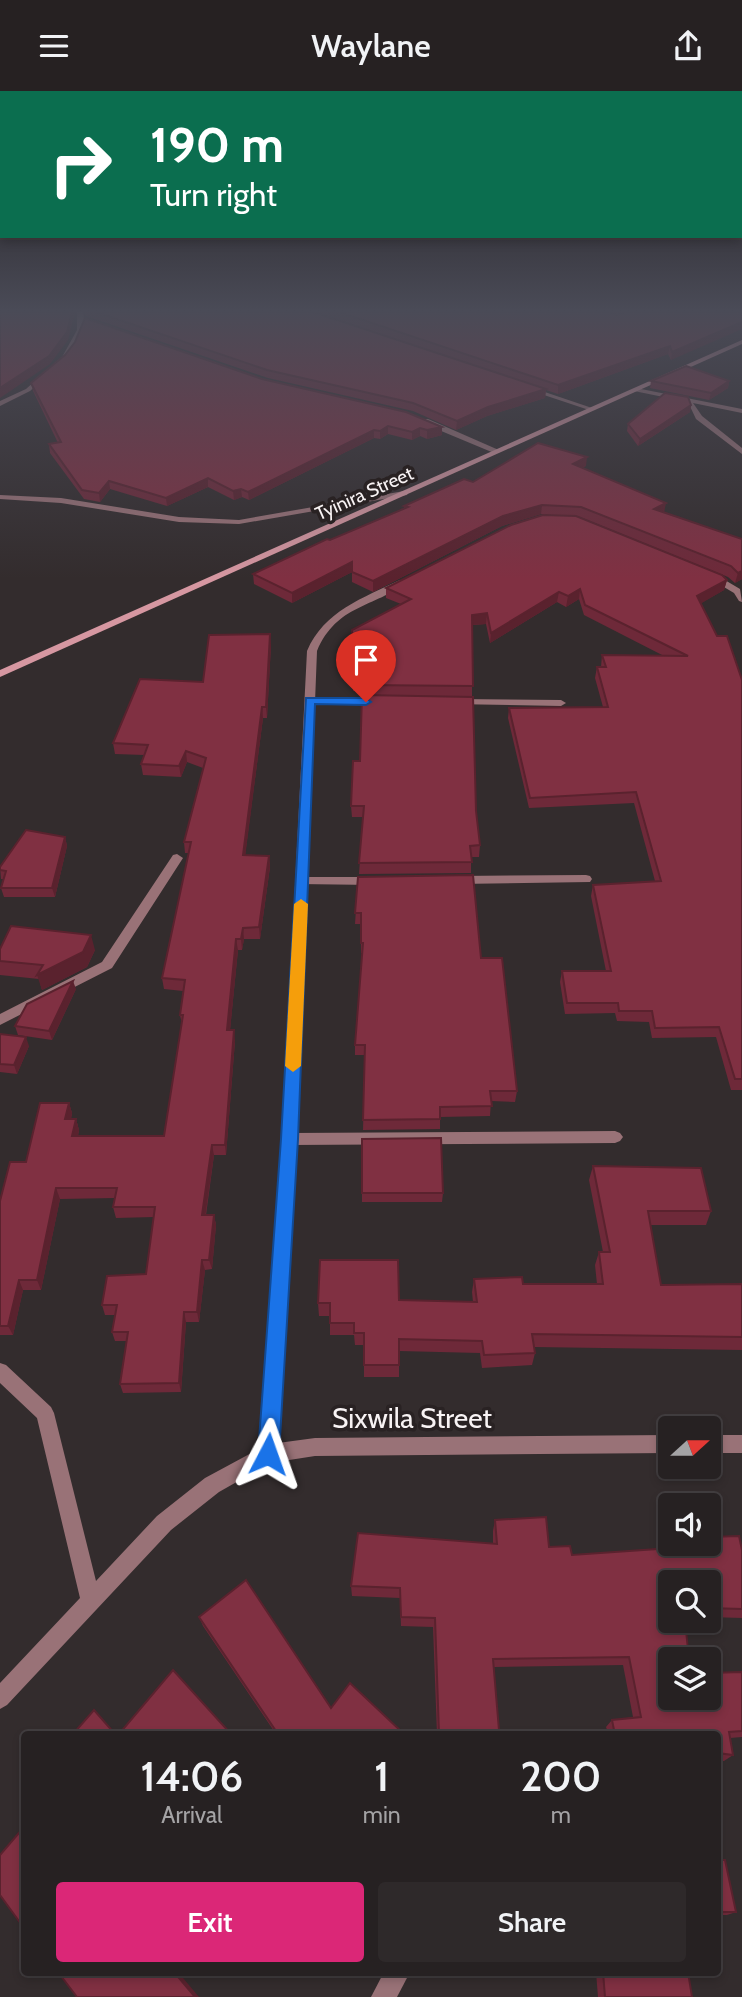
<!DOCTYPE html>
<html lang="en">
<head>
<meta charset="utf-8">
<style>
	:root { --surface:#262122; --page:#2e292a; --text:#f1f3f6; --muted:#a4a3a5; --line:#423e40; --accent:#db2777 }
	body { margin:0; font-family:Cabin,sans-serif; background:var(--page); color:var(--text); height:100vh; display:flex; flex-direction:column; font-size:26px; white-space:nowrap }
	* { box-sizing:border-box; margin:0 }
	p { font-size:23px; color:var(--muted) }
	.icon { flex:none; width:38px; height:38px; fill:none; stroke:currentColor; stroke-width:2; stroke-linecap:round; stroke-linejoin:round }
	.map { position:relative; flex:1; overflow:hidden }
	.sheet { position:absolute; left:21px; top:1640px; width:700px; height:245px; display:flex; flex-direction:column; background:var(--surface); border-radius:7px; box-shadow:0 4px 10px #0003,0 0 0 2px var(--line) }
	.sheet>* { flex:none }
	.top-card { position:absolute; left:0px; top:0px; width:742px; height:147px; box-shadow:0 4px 10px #0003,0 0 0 2px var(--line); background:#0b6e4f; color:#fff; overflow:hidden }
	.needle { width:46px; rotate:69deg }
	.buttons { position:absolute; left:658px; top:1325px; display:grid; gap:14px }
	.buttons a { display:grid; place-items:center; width:63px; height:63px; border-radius:7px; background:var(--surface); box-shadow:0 4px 10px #0003,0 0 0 2px var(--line); font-size:35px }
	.pin { position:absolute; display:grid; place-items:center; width:60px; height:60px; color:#fff; margin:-72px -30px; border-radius:50% 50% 50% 0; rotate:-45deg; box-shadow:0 0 7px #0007 }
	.pin .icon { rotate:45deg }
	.me { position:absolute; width:77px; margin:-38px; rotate:4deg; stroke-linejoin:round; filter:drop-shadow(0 0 5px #0008) }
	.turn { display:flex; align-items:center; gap:24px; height:147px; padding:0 35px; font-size:32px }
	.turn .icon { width:91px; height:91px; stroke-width:2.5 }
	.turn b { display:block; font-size:49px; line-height:60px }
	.eta { display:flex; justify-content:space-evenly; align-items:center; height:119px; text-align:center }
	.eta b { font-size:42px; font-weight:600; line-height:49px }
	.cta { display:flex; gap:14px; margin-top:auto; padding:14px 35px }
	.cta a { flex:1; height:80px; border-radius:7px; background:var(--accent); color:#fff; font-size:28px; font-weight:600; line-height:80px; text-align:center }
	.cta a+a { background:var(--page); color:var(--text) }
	header { display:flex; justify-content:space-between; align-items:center; height:91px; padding:0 35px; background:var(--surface); font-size:32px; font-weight:600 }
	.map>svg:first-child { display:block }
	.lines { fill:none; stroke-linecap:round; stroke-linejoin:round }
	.lane { fill:#997277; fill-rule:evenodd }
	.street { fill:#997277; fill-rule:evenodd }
	.secondary { fill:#d697a1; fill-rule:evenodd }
	.wall { fill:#6e2939; fill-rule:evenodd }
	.shaded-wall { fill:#5a222e }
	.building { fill:#803042; stroke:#5a222e; stroke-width:2; fill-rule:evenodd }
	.route { fill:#1a73e8; stroke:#114b97; stroke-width:2 }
	.slow { fill:#f59e0b }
	.labels { text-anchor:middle; stroke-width:7; stroke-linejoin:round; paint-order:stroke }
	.far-street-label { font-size:19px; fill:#f8f3f4; stroke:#292223 }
	.near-street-label { font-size:28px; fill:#f8f3f4; stroke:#292223 }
</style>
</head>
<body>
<header><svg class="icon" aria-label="menu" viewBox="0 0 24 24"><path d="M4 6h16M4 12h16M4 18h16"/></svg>Waylane<svg class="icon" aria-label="share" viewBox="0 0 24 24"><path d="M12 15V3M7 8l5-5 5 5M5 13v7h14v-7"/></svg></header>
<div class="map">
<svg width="742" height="1906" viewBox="0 0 742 1906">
	<rect width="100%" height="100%" fill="#332c2d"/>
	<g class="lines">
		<g class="lane">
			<path d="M 77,221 L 83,221 C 87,239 77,255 65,268 L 61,268 L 77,239 Z"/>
			<polygon points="44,282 49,283 30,300 0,315 0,310 26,298"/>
			<polygon points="526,296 530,296 595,318 589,319 526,298"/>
			<polygon points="687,309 691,309 702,325 742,357 742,363 696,328"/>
			<polygon points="422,328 428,328 501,360 494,362 422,332"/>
			<polygon points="404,400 408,402 407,404 239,433 179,431 61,412 0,408 0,404 61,407 179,426 239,429"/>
			<polygon points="310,607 378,608 383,611 378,614 306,612 306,608"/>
			<polygon points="455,608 561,609 566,612 561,615 451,613 450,611"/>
			<polygon points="586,784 590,785 592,788 590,791 457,793 451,789 457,785"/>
			<polygon points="302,786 374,786 380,790 374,794 298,793 296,790"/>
			<polygon points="615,1040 620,1042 623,1046 620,1050 615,1052 290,1054 285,1052 282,1048 285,1044 290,1042"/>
			<polygon points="384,1881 407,1881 408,1885 397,1906 371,1906"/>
		</g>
		<g class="street">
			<polygon points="636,297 742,318 742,322 634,300"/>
			<polygon points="707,482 713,482 740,498 742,511 739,510 734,502 707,486"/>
			<path d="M 400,489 L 407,491 C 374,517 337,513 317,560 L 298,1048 L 278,1352 L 315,1347 L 670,1344 L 670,1362 L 315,1365 L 270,1372 L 219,1401 L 171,1439 L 7,1614 L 0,1618 L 0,1592 L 80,1507 L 37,1327 L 0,1292 L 0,1272 L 6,1274 L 51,1316 L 54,1322 L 96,1490 L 157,1425 L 205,1387 L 259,1358 L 282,1048 L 307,560 C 324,520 363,507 400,489 Z"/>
			<polygon points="177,763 183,767 112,877 0,934 0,923 102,871 173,764"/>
			<rect x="709" y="1344" width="33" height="18"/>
		</g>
		<polygon class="secondary" points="742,249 742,253 0,586 0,579"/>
	</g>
	<g class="wall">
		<polygon points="84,221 313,221 478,276 316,221 742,221 671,269 668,263 558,303 546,299 545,307 487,325 456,339 413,320 268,287 86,225"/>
		<polygon points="262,288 442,336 442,344 427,348 420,345 412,349 388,343 380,348 374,347 249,409 242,406 234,409 208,396 167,415 110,398 100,411 84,408 50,362 49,353 58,352 33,300 31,292"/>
		<polygon points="651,290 729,290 728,297 709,309 650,297"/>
		<polygon points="691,314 690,321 638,355 627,340 628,333"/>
		<polygon points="586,375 582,377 664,422 742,448 742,488 735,492 728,486 580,426 577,425 727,489 724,499 701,512 717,545 742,589 742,999 731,999 716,946 652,947 649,931 617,930 615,922 565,923 560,891 562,880 606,880 591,805 593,794 655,790 634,712 529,717 508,627 509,617 603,616 595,587 597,576 601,576 602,564 664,565 584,524 579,508 566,516 557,511 490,552 486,533 472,534 472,606 476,720 480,754 479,766 471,766 471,782 359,783 363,726 352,726 351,715 360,670 362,600 353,600 352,539 401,513 386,507 386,497 563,425 541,423 502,435 373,501 352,491 352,481 292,512 254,493 253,483 404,418 404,415 473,391"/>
		<polygon points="271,554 267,627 263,627 245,764 269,765 270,776 260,848 244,848 242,859 238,859 230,939 235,950 226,1064 214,1064 206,1124 214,1124 216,1134 212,1178 205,1179 199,1231 186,1231 181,1301 123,1302 120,1293 127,1250 115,1250 112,1241 115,1224 105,1224 102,1214 146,1183 154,1126 116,1127 113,1116 115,1107 60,1108 41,1199 23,1199 13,1244 0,1244 0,1110 26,1071 69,1012 72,1022 71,1028 76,1028 79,1039 78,1045 164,1045 182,933 180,924 183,900 164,898 162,887 189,762 185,762 184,751 203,677 187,671 181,686 143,684 141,673 144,664 115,663 113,652 203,591"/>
		<polygon points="65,746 67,755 55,806 4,806 1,797 4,788 1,788 0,776"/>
		<polygon points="358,786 481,867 517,1000 515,1011 491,1010 490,1025 440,1026 440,1038 363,1039 365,964 355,964 355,954 362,862 361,862 361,833 355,833"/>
		<polygon points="0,858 95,859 87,876 42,899 39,888 0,884"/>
		<polygon points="76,898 52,949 18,944 15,935"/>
		<polygon points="0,943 29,955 17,983 0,981"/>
		<polygon points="362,1048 443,1102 442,1111 362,1111"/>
		<polygon points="593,1075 711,1120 706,1134 650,1134 661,1194 742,1193 742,1259 534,1256 535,1262 532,1274 482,1277 480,1262 399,1260 399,1286 364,1286 364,1254 355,1254 354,1244 330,1244 330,1225 319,1225 318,1212 399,1209 473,1211 472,1201 474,1188 523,1193 597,1193 595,1174 599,1161 603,1161 589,1089"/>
		<path d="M 495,1429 L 549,1456 L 572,1464 L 678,1456 L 681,1452 L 709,1452 L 742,1459 L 742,1527 L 709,1526 L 709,1491 L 670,1491 L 670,1606 L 742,1581 L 742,1646 L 730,1647 L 733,1664 L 724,1670 L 718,1670 L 718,1643 L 437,1643 L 433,1536 L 401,1535 L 400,1507 L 352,1505 L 351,1495 L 493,1453 L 493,1440 ZM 623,1574 L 633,1626 L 612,1629 L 606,1636 L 607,1639 L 499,1639 L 494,1576 Z"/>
		<polygon points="199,1526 331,1617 404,1643 276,1643 203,1535"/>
		<polygon points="718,1769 736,1821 727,1824 718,1824"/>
		<polygon points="596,1881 688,1881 692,1906 598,1906"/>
	</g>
	<g class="shaded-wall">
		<polygon points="72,221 75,221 68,249 50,273 0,307 0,297"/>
		<polygon points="742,231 742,238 671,269 672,261"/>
		<polygon points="670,255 668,263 558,303 558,294"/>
		<polygon points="729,290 728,297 709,309 711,302"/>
		<polygon points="546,298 545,307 487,325 456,339 457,330 488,316"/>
		<polygon points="691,314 690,321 638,355 640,348"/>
		<polygon points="388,335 388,343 380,348 380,340"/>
		<polygon points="442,336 442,344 427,348 427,339"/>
		<polygon points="420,337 420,345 412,349 412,341"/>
		<polygon points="374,339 374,347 249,409 248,401"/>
		<polygon points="587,366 586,375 572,382 573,373"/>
		<polygon points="208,387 208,396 167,415 166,407"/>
		<polygon points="109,390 110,398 100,411 99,402"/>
		<polygon points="241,398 242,406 234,409 233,400"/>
		<polygon points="666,412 664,422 654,418"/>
		<polygon points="542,414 541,423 502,435 373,501 373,490 503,425"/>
		<polygon points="352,471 352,481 292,512 292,502"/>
		<polygon points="742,480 742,488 735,492 738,482"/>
		<polygon points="727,489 724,499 695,516 697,505"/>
		<polygon points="580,498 579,508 566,516 568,505"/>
		<polygon points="559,501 557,511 490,552 491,542"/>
		<polygon points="487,522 486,533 471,534 472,524"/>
		<polygon points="270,543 271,554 267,627 266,616"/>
		<polygon points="262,616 263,627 244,775 243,764"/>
		<polygon points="186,660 187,671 181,686 179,675"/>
		<polygon points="65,746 67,755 55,806 52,797"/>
		<polygon points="269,765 270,776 260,848 259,836"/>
		<polygon points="243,837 244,848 242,859 241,848"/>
		<polygon points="91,844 95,859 87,876 42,899 37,884"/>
		<polygon points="236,848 238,859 229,950 227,939"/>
		<polygon points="73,890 76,898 52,949 49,940"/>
		<polygon points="234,939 235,950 226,1064 225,1054"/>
		<polygon points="26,946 29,955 17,983 14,974"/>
		<polygon points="69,1012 72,1022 69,1039 65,1028"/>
		<polygon points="76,1028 79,1039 76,1056 72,1045"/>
		<polygon points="212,1054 214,1064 204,1134 202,1124"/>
		<polygon points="56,1097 60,1108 41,1199 37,1189"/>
		<polygon points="214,1124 216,1134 212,1178 209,1169"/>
		<polygon points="202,1169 205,1179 199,1231 197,1221"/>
		<polygon points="19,1189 23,1199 13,1244 8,1235"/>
		<polygon points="184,1221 186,1231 181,1301 179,1292"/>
		<polygon points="174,1881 178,1881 199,1906 195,1906"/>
	</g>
	<g class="building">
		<polygon points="0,221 72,221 67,241 49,265 0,297"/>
		<polygon points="96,221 313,221 546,298 488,316 457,330 413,312 267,279"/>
		<polygon points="339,221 609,221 617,224 626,221 742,221 742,231 672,261 670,255 558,294"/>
		<polygon points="85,227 262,288 406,321 442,336 427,339 420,337 412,341 388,335 380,340 374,339 248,401 241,398 233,400 208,387 166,407 109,390 99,402 82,399 49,353 61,351 31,292 65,264 75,251"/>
		<polygon points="686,275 729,290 711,302 651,290"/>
		<polygon points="665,302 688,306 691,314 640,348 628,333"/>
		<polygon points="538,352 587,366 573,373 666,412 654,418 742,448 742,480 738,482 731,475 581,416 542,414 503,425 373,490 352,481 352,471 292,502 253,483 327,448 330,449 408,416 404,415 464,388 473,391"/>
		<polygon points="543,424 576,425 722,484 727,489 697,505 717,545 727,545 742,589 742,988 735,988 719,936 655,937 652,920 619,920 618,912 567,912 562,880 611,880 593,794 661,790 636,701 530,707 509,617 608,616 597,576 606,576 602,564 688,565 585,514 580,498 568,505 559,501 491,542 487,522 472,524 473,595 362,594 362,590 353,590 352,539 411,508 386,497 511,434"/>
		<polygon points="270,543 266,616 262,616 243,764 269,765 259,836 243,837 241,848 236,848 227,939 234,939 225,1054 212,1054 202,1124 214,1124 209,1169 202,1169 197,1221 184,1221 179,1292 120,1293 128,1241 112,1241 117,1214 102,1214 107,1185 146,1183 155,1116 113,1116 117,1097 56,1097 37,1189 19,1189 8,1235 0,1235 0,1110 10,1071 26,1071 40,1012 69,1012 65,1028 76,1028 72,1045 164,1045 183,924 180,924 185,889 162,887 191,751 184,751 206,667 186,660 179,675 141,673 148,654 113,652 140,588 203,591 209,544"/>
		<polygon points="362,604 473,606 476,720 480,754 470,755 472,771 359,772 364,715 351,715 353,670 360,670"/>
		<polygon points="26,739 65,746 52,797 1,797 6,780 0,779 0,776"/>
		<polygon points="473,784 481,867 502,867 517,1000 490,1000 492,1015 440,1016 440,1028 363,1029 365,954 355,954 363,852 361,852 361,822 355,822 358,786"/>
		<polygon points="11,835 91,844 83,861 37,884 43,874 0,870 0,858"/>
		<polygon points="73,890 49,940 15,935 27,913"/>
		<polygon points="0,943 26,946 14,974 0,973"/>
		<polygon points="441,1047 443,1102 362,1102 362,1048"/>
		<polygon points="593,1075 701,1077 711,1120 648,1120 661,1194 742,1193 742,1246 532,1243 535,1262 484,1264 482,1250 399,1248 399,1274 364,1274 364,1242 354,1242 354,1232 330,1232 330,1212 318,1212 320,1169 398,1169 399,1209 477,1211 474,1188 522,1186 523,1193 603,1193 599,1161 610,1161"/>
		<path d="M 546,1426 L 549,1456 L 570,1455 L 572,1464 L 686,1456 L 686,1452 L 709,1452 L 709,1446 L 739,1445 L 742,1459 L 742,1518 L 709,1517 L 709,1491 L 670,1491 L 670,1530 L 685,1530 L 689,1568 L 670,1568 L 670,1606 L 709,1606 L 709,1582 L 742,1581 L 742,1640 L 729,1641 L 733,1664 L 718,1662 L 718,1643 L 439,1643 L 435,1527 L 401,1526 L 400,1497 L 351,1495 L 358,1442 L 497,1453 L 495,1429 ZM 629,1566 L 641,1626 L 612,1629 L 614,1639 L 499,1639 L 493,1568 Z"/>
		<polygon points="246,1489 331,1617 350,1592 404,1643 278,1643 199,1526"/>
		<polygon points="173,1579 231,1643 119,1643"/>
		<polygon points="94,1619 115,1643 73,1643"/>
		<polygon points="24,1736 24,1837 0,1804 0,1764"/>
		<polygon points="718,1769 725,1769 736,1821 718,1821"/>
		<polygon points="58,1881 174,1881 195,1906 77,1906"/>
		<polygon points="603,1881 688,1881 692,1906 605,1906"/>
	</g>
	<linearGradient id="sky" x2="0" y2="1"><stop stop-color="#1c1819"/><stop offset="0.45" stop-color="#4a4b57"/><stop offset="1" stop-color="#4a4b57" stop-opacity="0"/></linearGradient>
	<rect width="742" height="488" fill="url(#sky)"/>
	<polygon class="route" points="306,607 366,607 371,611 366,614 315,613 298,1048 279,1363 276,1370 268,1373 261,1370 258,1363 281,1048"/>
	<polygon class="slow" points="301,808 308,813 301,975 293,981 285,975 294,813"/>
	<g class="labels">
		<g class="far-street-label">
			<text transform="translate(364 402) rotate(-24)" y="7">Tyinira Street</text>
		</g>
		<g class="near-street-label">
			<text x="412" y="1337">Sixwila Street</text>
		</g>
	</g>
</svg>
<div class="buttons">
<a><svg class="needle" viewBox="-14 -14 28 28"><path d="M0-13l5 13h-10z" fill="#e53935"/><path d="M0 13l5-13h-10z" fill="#a4a3a5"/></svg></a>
<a><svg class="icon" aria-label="sound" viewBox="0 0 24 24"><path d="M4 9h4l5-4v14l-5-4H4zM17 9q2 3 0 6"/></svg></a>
<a><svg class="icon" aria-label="search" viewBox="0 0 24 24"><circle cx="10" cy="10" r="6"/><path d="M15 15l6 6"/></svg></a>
<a><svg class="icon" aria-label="layers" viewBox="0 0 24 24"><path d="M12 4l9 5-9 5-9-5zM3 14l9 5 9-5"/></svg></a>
</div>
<div class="pin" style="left:366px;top:611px;background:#d93025"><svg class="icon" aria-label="arrive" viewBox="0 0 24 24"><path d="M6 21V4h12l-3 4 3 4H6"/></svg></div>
<svg class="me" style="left:268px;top:1363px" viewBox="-20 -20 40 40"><path d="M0-17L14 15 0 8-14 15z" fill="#1a73e8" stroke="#fff" stroke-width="4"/></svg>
<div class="top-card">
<div class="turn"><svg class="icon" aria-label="right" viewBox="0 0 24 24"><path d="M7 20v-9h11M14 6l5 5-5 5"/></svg><div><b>190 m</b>Turn right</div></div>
</div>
<section class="sheet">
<div class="eta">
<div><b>14:06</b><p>Arrival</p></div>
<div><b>1</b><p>min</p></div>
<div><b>200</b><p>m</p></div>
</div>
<div class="cta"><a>Exit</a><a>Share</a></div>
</section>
</div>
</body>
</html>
